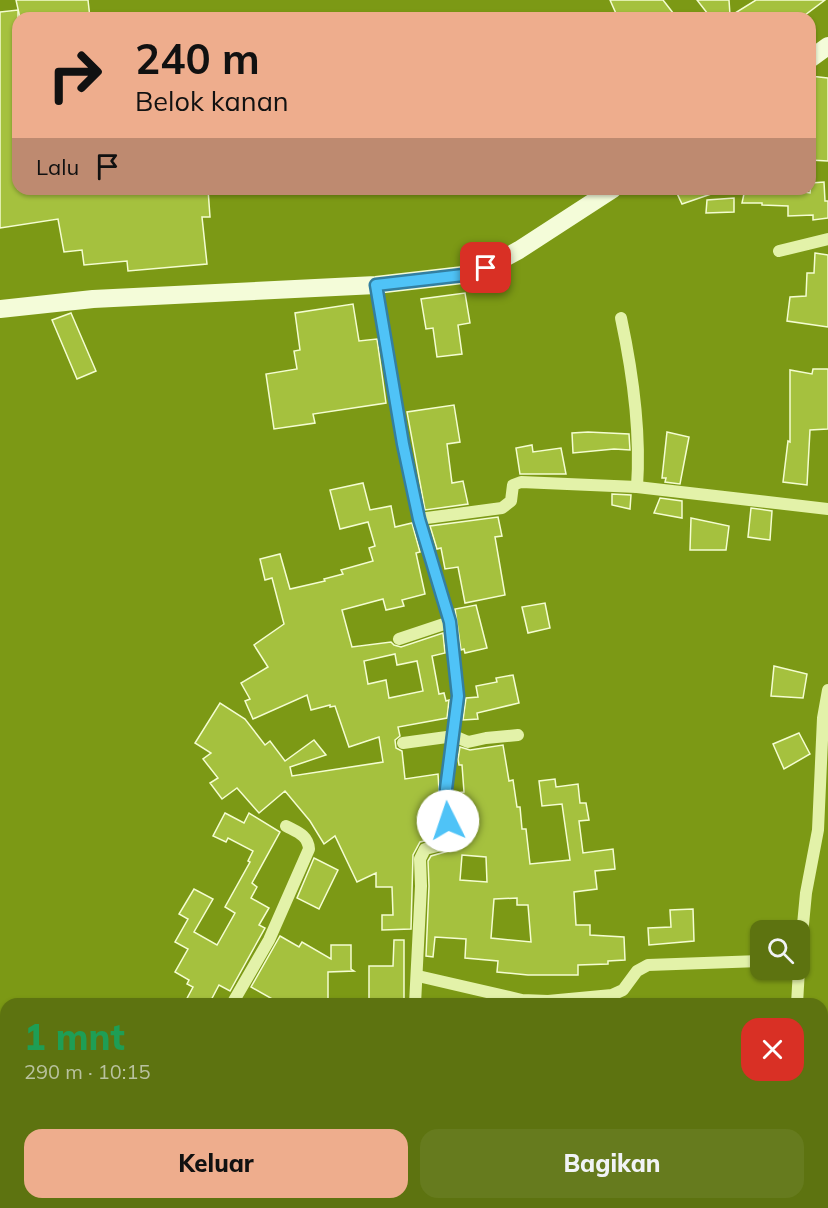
<!DOCTYPE html>
<html lang="id">
<head>
<meta charset="utf-8">
<style>
	:root { --surface:#5d7310; --page:#667b1e; --text:#f1f3f6; --muted:#b9c29f; --accent:#eead8d }
	body { margin:0; font-family:Mulish,sans-serif; background:var(--page); color:var(--text); height:100vh; display:flex; flex-direction:column; font-size:22px; white-space:nowrap }
	* { box-sizing:border-box; margin:0 }
	p { font-size:20px; color:var(--muted) }
	.icon { flex:none; width:33px; height:33px; fill:none; stroke:currentColor; stroke-width:2; stroke-linecap:round; stroke-linejoin:round }
	.map { position:relative; flex:1; overflow:hidden }
	.panel { position:absolute; left:0px; top:998px; width:828px; height:212px; display:flex; flex-direction:column; background:var(--surface); border-radius:18px 18px 0 0; box-shadow:0 2px 4px #0004 }
	.panel>* { flex:none }
	.hud { position:absolute; left:12px; top:12px; width:804px; height:183px; border-radius:18px; box-shadow:0 2px 4px #0004; background:#eead8d; color:#111; overflow:hidden }
	.controls { position:absolute; left:750px; top:920px; display:grid; gap:12px }
	.controls a { display:grid; place-items:center; width:60px; height:60px; border-radius:12px; background:var(--surface); box-shadow:0 2px 4px #0004; font-size:30px }
	.pin { position:absolute; display:grid; place-items:center; width:51px; height:51px; color:#fff; margin:-26px; border-radius:12px; box-shadow:0 3px 9px #0006 }
	.me { position:absolute; width:66px; margin:-33px; rotate:356deg; stroke-linejoin:round; filter:drop-shadow(0 0 4px #0008) }
	.turn { display:flex; align-items:center; gap:21px; height:126px; padding:0 24px; font-size:27px }
	.turn .icon { width:78px; height:78px; stroke-width:2.5 }
	.turn b { display:block; font-size:42px; line-height:51px }
	.then { display:flex; align-items:center; height:57px; padding:0 24px; background:#0003; gap:12px; font-size:22px }
	.round { display:grid; place-items:center; flex:none; width:63px; height:63px; border-radius:18px; background:var(--page) }
	.summary { display:flex; align-items:center; justify-content:space-between; height:102px; padding:0 24px }
	h1 { font-size:36px; font-weight:800; line-height:45px; color:#1e9e55 }
	.button { display:flex; gap:12px; margin-top:auto; padding:12px 24px }
	.button a { flex:1; height:69px; border-radius:18px; background:var(--accent); color:#111; font-size:24px; font-weight:800; line-height:69px; text-align:center }
	.button a+a { background:var(--page); color:var(--text) }
	.map>svg:first-child { display:block }
	.building { fill:#a5c13e; stroke:#f4fdd1; stroke-width:1.5; fill-rule:evenodd }
	.lines { fill:none; stroke-linecap:round; stroke-linejoin:round }
	.minor { stroke:#e3f2a9; stroke-width:12 }
	.secondary { stroke:#f4fcd9; stroke-width:18 }
	.route-casing { stroke:#337fa1; stroke-width:15 }
	.route { stroke:#4fc3f7; stroke-width:10 }
</style>
</head>
<body>
<div class="map">
<svg width="828" height="1208" viewBox="0 0 828 1208">
	<rect width="100%" height="100%" fill="#7c9915"/>
	<g class="building">
		<polygon points="16,0 88,0 90,18 20,18"/>
		<polygon points="610,0 663,0 677,18 618,18"/>
		<polygon points="697,0 729,0 730,15 725,18 711,18"/>
		<polygon points="756,0 825,0 801,18 727,18"/>
		<polygon points="18,10 18,189 208,189 210,217 202,217 207,264 128,271 127,261 84,265 82,250 64,252 58,219 0,228 0,12"/>
		<polygon points="810,76 828,78 828,161 810,160"/>
		<polygon points="824,182 825,201 828,201 828,218 813,220 813,215 788,216 788,206 762,205 762,203 742,203 745,189 764,191 764,189 783,189 810,193 811,183"/>
		<polygon points="675,189 720,189 720,191 682,204"/>
		<polygon points="734,198 734,212 706,213 707,200"/>
		<polygon points="815,253 828,255 828,327 787,321 790,297 806,296 807,273 814,273"/>
		<polygon points="465,293 470,323 458,325 462,354 437,357 433,328 426,329 421,299"/>
		<polygon points="353,304 359,341 377,339 386,403 313,414 315,423 274,429 266,374 297,369 294,351 300,350 295,313"/>
		<polygon points="71,313 96,371 77,379 52,320"/>
		<polygon points="813,369 828,369 828,429 810,430 807,485 783,482 788,441 790,442 790,370 812,374"/>
		<polygon points="454,405 460,442 447,444 452,483 463,481 468,504 425,510 407,412"/>
		<polygon points="588,432 629,434 630,450 614,449 573,453 572,433"/>
		<polygon points="667,432 689,437 680,484 665,482 666,478 662,478"/>
		<polygon points="532,445 533,452 561,448 566,474 520,474 516,448"/>
		<path d="M 363,483 L 370,510 L 391,506 L 395,527 L 412,523 L 420,552 L 416,553 L 425,594 L 402,600 L 404,606 L 386,610 L 383,599 L 342,610 L 352,647 L 391,642 L 394,645 L 401,647 L 443,633 L 445,653 L 432,656 L 439,694 L 444,693 L 446,701 L 449,700 L 447,718 L 398,727 L 400,736 L 395,740 L 396,748 L 402,751 L 405,779 L 438,774 L 441,822 L 444,833 L 441,837 L 420,842 L 413,855 L 411,929 L 382,930 L 382,915 L 393,915 L 392,887 L 376,887 L 376,873 L 357,882 L 335,836 L 324,844 L 310,821 L 285,791 L 259,813 L 237,788 L 222,799 L 210,783 L 218,778 L 203,759 L 211,753 L 195,743 L 220,703 L 245,719 L 265,745 L 270,741 L 285,761 L 314,740 L 326,755 L 290,767 L 292,776 L 383,762 L 379,737 L 349,747 L 335,706 L 330,707 L 330,705 L 311,710 L 307,695 L 253,719 L 245,701 L 250,699 L 241,683 L 268,667 L 254,645 L 284,624 L 272,578 L 265,580 L 260,559 L 280,554 L 290,589 L 325,581 L 324,579 L 343,574 L 341,570 L 373,561 L 369,548 L 375,546 L 368,522 L 340,529 L 330,490 ZM 395,654 L 397,665 L 417,661 L 423,691 L 389,698 L 386,680 L 368,684 L 364,661 Z"/>
		<polygon points="612,494 631,495 630,509 612,505"/>
		<polygon points="660,498 682,501 682,518 654,513"/>
		<polygon points="751,508 772,511 770,540 748,537"/>
		<polygon points="498,517 502,536 495,537 505,595 465,603 458,567 445,569 441,548 437,549 430,526"/>
		<polygon points="691,518 729,526 726,550 690,550"/>
		<polygon points="545,603 550,628 528,633 522,607"/>
		<polygon points="476,605 487,648 465,653 464,649 461,650 455,609"/>
		<polygon points="774,666 807,674 803,698 771,696"/>
		<polygon points="513,675 519,703 477,713 478,719 463,720 466,698 478,697 476,686 497,682 496,678"/>
		<polygon points="799,733 810,754 784,769 773,744"/>
		<path d="M 503,745 L 509,781 L 513,780 L 517,807 L 520,807 L 522,829 L 526,829 L 530,864 L 570,860 L 562,804 L 542,806 L 539,781 L 555,779 L 556,787 L 578,784 L 580,803 L 586,803 L 589,820 L 579,821 L 583,853 L 613,849 L 615,869 L 595,871 L 597,889 L 574,892 L 576,925 L 590,925 L 590,935 L 624,937 L 625,960 L 608,961 L 608,964 L 578,965 L 578,975 L 528,975 L 497,972 L 498,961 L 465,958 L 466,939 L 435,937 L 433,957 L 426,956 L 429,886 L 428,861 L 431,856 L 452,850 L 461,836 L 455,793 L 464,792 L 462,765 L 459,765 L 458,759 L 460,747 L 470,750 ZM 462,855 L 486,857 L 487,882 L 460,880 ZM 517,898 L 517,905 L 528,905 L 531,942 L 491,938 L 494,899 Z"/>
		<polygon points="225,813 244,823 249,813 280,832 252,883 257,887 251,898 269,908 259,925 265,928 230,991 219,985 209,1004 184,1004 193,987 187,984 189,980 175,972 188,949 175,942 188,919 179,914 194,889 213,899 194,932 217,945 235,913 225,907 250,862 248,861 253,851 228,838 226,842 213,836"/>
		<polygon points="314,858 338,870 319,909 297,898"/>
		<polygon points="693,909 694,941 649,945 648,928 671,927 670,910"/>
		<polygon points="280,936 299,947 302,942 331,959 331,945 351,945 351,969 354,971 328,972 328,1004 281,1004 251,987"/>
		<polygon points="394,940 404,940 404,1004 369,1004 369,966 393,966"/>
	</g>
	<g class="lines">
		<g class="minor">
			<polyline points="779,251 828,239"/>
			<polyline points="376,285 403,444 419,519 450,622 458,696 446,789 449,821 453,835 446,844 425,849 420,859 421,886 415,1004"/>
			<path d="M 621,318 C 633,374 641,430 637,487"/>
			<polyline points="419,519 502,508 511,501 513,485 521,482 637,487 828,509"/>
			<polyline points="399,639 450,622"/>
			<polyline points="403,743 454,736 468,742 486,738 518,735"/>
			<polyline points="800,956 806,893 818,830 823,718 828,690"/>
			<polyline points="418,976 522,1000 548,1001 612,995 623,990 637,971 648,965 760,961"/>
			<path d="M 232,1004 L 269,940 L 309,849 C 308,835 297,832 286,826"/>
			<polyline points="797,1004 799,969"/>
			<polyline points="822,1029 828,1029"/>
			<polyline points="786,1208 786,1203"/>
		</g>
		<g class="secondary">
			<polyline points="810,59 828,46"/>
			<polyline points="0,309 93,299 376,285 463,275 486,268 519,250 613,189"/>
		</g>
	</g>
	<g class="lines">
		<g class="route-casing">
			<polyline id="route" points="448,821 446,789 458,696 450,622 419,519 403,444 376,285 463,275 486,268"/>
		</g>
		<use href="#route" class="route"/>
	</g>
</svg>
<div class="controls">
<a><svg class="icon" aria-label="search" viewBox="0 0 24 24"><circle cx="10" cy="10" r="6"/><path d="M15 15l6 6"/></svg></a>
</div>
<div class="pin" style="left:486px;top:268px;background:#d93025"><svg class="icon" aria-label="arrive" viewBox="0 0 24 24"><path d="M6 21V4h12l-3 4 3 4H6"/></svg></div>
<svg class="me" style="left:448px;top:821px" viewBox="-20 -20 40 40"><circle r="19" fill="#fff"/><path d="M0-13L10 11 0 6-10 11z" fill="#4fc3f7"/></svg>
<div class="hud">
<div class="turn"><svg class="icon" aria-label="right" viewBox="0 0 24 24"><path d="M7 20v-9h11M14 6l5 5-5 5"/></svg><div><b>240 m</b>Belok kanan</div></div>
<div class="then">Lalu<svg class="icon" aria-label="arrive" viewBox="0 0 24 24"><path d="M6 21V4h12l-3 4 3 4H6"/></svg></div>
</div>
<section class="panel">
<div class="summary"><div><h1>1 mnt</h1><p>290 m · 10:15</p></div><a class="round" style="background:#d93025;color:#fff"><svg class="icon" aria-label="close" viewBox="0 0 24 24"><path d="M6 6l12 12M18 6L6 18"/></svg></a></div>
<div class="button"><a>Keluar</a><a>Bagikan</a></div>
</section>
</div>
</body>
</html>
